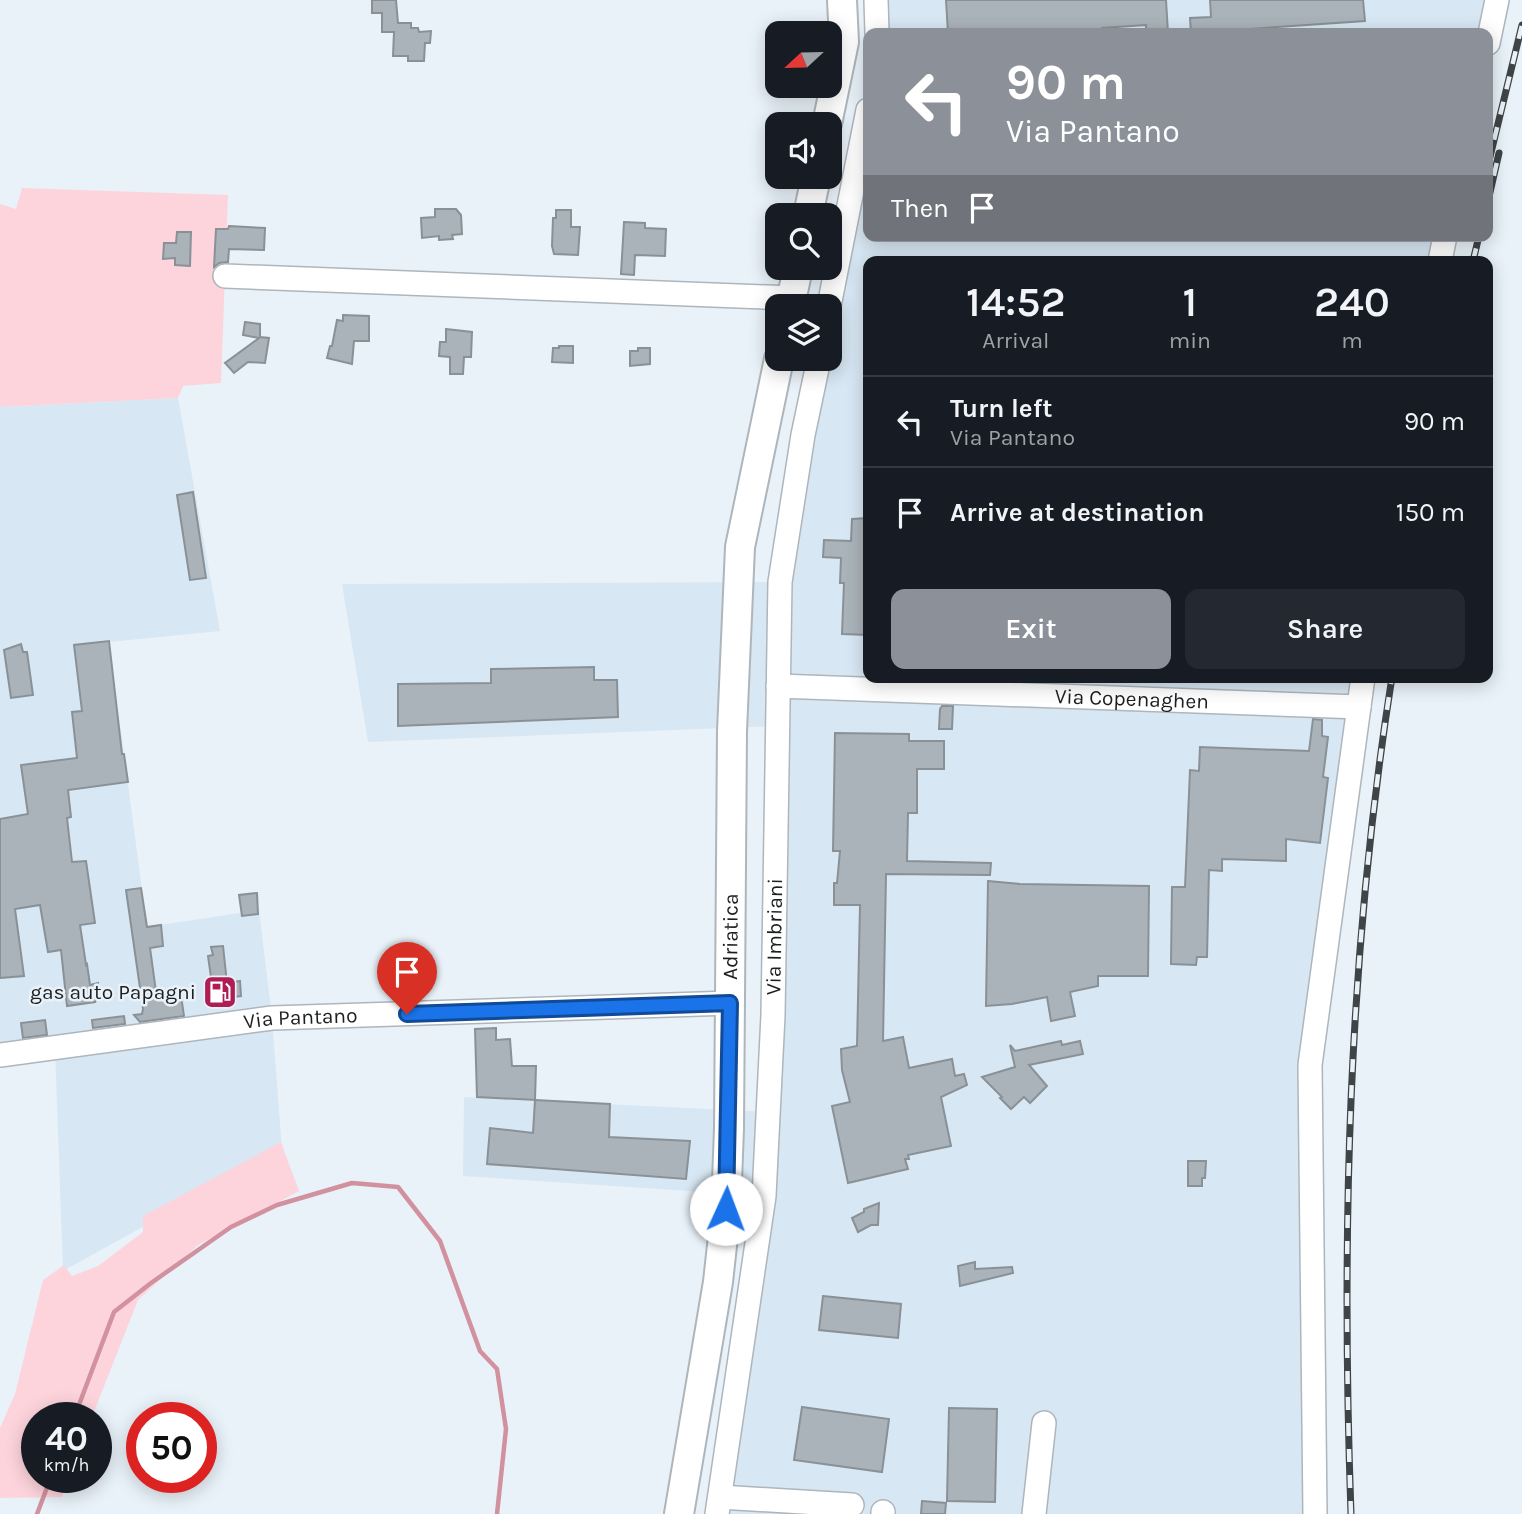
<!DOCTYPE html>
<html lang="en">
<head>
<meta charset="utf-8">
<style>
	:root { --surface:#171b24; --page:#242831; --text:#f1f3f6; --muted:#9ea1a6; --line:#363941; --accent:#8c9099 }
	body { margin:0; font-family:Karla,sans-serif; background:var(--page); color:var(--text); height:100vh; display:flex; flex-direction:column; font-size:26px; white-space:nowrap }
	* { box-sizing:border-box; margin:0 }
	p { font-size:23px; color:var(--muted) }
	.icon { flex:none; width:38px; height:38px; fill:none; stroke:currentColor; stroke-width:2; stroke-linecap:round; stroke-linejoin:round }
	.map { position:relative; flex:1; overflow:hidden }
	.panel { position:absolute; left:863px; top:256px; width:630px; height:427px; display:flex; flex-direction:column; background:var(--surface); border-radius:14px; box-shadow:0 4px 18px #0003 }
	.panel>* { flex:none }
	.guide { position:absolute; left:863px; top:28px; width:630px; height:214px; border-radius:14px; box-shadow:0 4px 18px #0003; background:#8c9099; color:#fff; overflow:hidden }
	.needle { width:46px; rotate:248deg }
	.buttons { position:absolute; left:765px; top:21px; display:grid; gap:14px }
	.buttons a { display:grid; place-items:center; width:77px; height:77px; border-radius:14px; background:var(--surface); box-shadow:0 4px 18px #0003; font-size:35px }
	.speed { position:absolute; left:21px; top:1402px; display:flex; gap:14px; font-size:35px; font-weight:700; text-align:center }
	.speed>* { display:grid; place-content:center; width:91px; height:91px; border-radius:50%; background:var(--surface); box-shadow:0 4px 18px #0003; line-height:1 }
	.speed small { font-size:18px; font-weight:400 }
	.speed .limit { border:10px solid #d22; background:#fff; color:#111 }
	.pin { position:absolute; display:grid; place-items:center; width:60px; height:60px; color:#fff; margin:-72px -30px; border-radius:50% 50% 50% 0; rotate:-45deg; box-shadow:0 0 7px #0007 }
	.pin .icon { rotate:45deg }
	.me { position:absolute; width:77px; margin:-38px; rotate:2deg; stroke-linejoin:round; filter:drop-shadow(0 0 5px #0008) }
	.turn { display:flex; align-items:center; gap:24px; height:147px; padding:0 28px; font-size:32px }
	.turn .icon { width:91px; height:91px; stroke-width:2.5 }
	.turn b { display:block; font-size:49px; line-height:60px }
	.then { display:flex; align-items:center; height:66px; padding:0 28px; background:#0003; gap:14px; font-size:26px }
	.eta { display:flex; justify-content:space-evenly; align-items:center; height:119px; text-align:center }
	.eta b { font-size:42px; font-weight:600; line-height:49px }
	.primary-button { display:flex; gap:14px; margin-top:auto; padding:14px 28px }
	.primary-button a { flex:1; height:80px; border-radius:14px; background:var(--accent); color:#fff; font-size:28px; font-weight:600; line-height:80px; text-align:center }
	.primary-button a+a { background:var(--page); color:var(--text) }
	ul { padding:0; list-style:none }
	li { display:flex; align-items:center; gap:21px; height:91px; padding:0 28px; border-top:2px solid var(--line) }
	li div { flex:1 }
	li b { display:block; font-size:26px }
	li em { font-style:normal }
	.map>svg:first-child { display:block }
	.built { fill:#d7e7f3 }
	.green { fill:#fed4dc }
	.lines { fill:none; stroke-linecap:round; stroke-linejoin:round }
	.stream { stroke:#d1919e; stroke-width:4.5 }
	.building { fill:#abb3ba; stroke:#899197; stroke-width:2 }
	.minor-casing { stroke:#aeb6bc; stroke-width:26 }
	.major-casing { stroke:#aeb6bc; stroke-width:32 }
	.minor { stroke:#fff; stroke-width:23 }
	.major { stroke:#fff; stroke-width:28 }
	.rail-casing { stroke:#3f4446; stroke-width:7 }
	.rail { stroke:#e9f2f9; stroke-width:4.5; stroke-dasharray:13; stroke-linecap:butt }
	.route-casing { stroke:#114b97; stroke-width:18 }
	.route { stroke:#1a73e8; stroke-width:12 }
	.labels { text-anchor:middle; stroke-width:5; stroke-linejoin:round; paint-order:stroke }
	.street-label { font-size:21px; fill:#1c1f21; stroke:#e9f2f9 }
	.poi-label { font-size:21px; fill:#1c1f21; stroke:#e9f2f9; text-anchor:end }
</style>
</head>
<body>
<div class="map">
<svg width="1522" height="1514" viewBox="0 0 1522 1514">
	<rect width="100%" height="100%" fill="#e9f2f9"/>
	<g class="built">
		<polygon points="876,0 1497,0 1488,33 877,33"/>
		<polygon points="868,110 868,236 1445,236 1440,261 868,261 868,677 1363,677 1310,1065 1315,1514 717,1514 764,1196 463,1176 464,1097 768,1112 776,726 368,742 342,584 780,582 830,359 829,306"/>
		<polygon points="178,398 220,631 109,642 147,927 259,910 272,1018 282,1150 63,1271 55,1048 0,1057 0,407"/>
	</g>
	<g class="green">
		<polygon points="22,188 228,195 221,383 183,386 178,398 0,407 0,204 16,209"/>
		<polygon points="281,1142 299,1191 198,1245 138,1300 92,1417 37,1418 37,1477 69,1477 62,1497 0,1498 0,1428 15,1394 43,1280 64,1265 72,1276 98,1266 143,1232 143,1216"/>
	</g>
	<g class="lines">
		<g class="stream">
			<polyline points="74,1418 114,1312 151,1283 231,1227 277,1205 352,1183 398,1187 440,1241 480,1351 497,1369 506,1429 497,1514"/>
			<polyline points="37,1514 51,1477"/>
		</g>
	</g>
	<g class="building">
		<polygon points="372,0 396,0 398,23 411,23 411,28 418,28 419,32 431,31 430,43 425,43 424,61 408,61 408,56 393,56 394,32 382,32 382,13 372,13"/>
		<polygon points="946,0 1166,0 1168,33 1146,33 1146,25 1102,28 1102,33 948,33"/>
		<polygon points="1210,0 1363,0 1365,21 1235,30 1235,33 1220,33 1220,31 1191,33 1190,18 1211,17"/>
		<polygon points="435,209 456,209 461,215 462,234 452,235 453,239 439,240 439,236 422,238 421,218 435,217"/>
		<polygon points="556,210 571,210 571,227 580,227 578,255 554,254 552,246 553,218 556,218"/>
		<polygon points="624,222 645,223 645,228 666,229 665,256 635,255 634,275 621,274"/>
		<polygon points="229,226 265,228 264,250 229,249 228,262 219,263 214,267 216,229 228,229"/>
		<polygon points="177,232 191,232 190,266 175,265 175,258 163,259 164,243 176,243"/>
		<polygon points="343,315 369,316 369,341 354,341 352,364 327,358 330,346 332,346 337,320 343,321"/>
		<polygon points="245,322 260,324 260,337 269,338 265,363 248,362 234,373 225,363 259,338 243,335"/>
		<polygon points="446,329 472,332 471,357 464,357 463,374 450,374 450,357 439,356 440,342 446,342"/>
		<polygon points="559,346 573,346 573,363 552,362 553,348 559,348"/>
		<polygon points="638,348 650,348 650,364 630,366 630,351 638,351"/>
		<polygon points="193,492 206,578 190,580 177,495"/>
		<polygon points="868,518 868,635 842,634 844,583 840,583 841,558 823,557 824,540 851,541 852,519"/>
		<polygon points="109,641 122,754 124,754 128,782 68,790 71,817 67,818 72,862 86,861 95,923 80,925 86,965 87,964 90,985 98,983 99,996 95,1002 67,1006 61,950 48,952 40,905 15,909 24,976 0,978 0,819 28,814 21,765 77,758 72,712 82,711 74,645"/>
		<polygon points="21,644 23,652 27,652 33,695 11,698 4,650"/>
		<polygon points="594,667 594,680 617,680 618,717 398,726 398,684 491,683 491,669"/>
		<polygon points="942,706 953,706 952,729 939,729 940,709"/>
		<polygon points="1313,719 1322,720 1322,736 1328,737 1323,777 1328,778 1320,843 1286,839 1286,861 1222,859 1222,871 1209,870 1207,957 1197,957 1196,965 1171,964 1172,887 1185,887 1190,770 1199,771 1200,747 1309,751"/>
		<polygon points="835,733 909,734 909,741 944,741 944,769 917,769 917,813 908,813 907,861 991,863 990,875 886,874 883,1041 903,1037 909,1068 952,1059 955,1076 964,1074 967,1085 941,1097 951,1146 908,1155 909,1159 905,1159 908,1169 848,1183 832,1106 850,1102 842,1070 841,1049 857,1046 860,905 834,905 834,883 837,883 840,851 833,851"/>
		<polygon points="988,881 1020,884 1149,886 1148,976 1098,976 1098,986 1070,992 1075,1016 1051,1021 1047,997 1012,1004 986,1006"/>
		<polygon points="141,888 147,927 161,925 163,946 150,948 156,992 180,989 184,1016 140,1022 134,1015 142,1014 143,1009 126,890"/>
		<polygon points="257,893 258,914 242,916 239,895"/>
		<polygon points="223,946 227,983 240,981 241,996 209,1000 207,985 212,984 208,956 213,955 211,947"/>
		<polygon points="124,1016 125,1024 93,1028 92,1020"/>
		<polygon points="45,1020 47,1035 23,1038 21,1023"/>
		<polygon points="496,1028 496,1040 510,1039 512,1066 536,1066 535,1100 477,1097 475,1029"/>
		<polygon points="1061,1041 1062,1045 1080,1041 1083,1054 1029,1065 1047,1086 1030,1103 1024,1097 1011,1109 1000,1098 1002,1097 982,1077 1015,1067 1010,1045 1015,1051"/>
		<polygon points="535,1100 610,1104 609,1137 690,1141 686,1179 487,1164 490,1128 533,1133"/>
		<polygon points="1188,1161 1206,1161 1205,1178 1202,1178 1202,1186 1188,1186"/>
		<polygon points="879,1203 878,1225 871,1225 858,1232 852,1218 864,1212 864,1209"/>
		<polygon points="975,1262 975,1269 1012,1267 1013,1273 960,1286 958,1266"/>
		<polygon points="823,1296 901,1304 898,1338 819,1330"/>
		<polygon points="802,1407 889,1419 882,1472 794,1460"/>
		<polygon points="949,1408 997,1409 995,1502 947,1501"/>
		<polygon points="922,1501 946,1503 945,1514 921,1514"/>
	</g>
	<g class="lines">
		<g class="minor-casing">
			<g id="minor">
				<polyline points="876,0 877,33"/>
				<polyline points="1488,43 1497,0"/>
				<polyline points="1440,261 1445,236"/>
				<polyline points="225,276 791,298"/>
				<polyline points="829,306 868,110"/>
				<path id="s1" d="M 778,686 L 1359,707"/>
				<path id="s2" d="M 0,1055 L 272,1018 L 731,1003"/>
				<polyline points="720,1497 852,1505"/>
				<path id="s3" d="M 717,1514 L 764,1196 L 773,1015 L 780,582 L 803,435 L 819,359"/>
				<polyline points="883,1514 883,1512"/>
				<polyline points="1034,1514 1044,1423"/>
				<polyline points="1315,1514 1310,1065 1363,677"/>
			</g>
		</g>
		<g class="major-casing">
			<g id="major">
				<polyline points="827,124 844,42 842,0"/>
				<polyline points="808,215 816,177"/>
				<polyline points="790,306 798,268"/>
				<path id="s4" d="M 679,1514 L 718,1282 L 726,1209 L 729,1128 L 732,731 L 740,547 L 779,359"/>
			</g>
		</g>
		<use href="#minor" class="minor"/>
		<use href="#major" class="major"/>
		<g class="rail-casing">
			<g id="rail">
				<polyline points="1488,165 1522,25"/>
				<polyline points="1488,201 1499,153"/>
				<polyline points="1473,261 1479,236"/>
				<path d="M 1351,1514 C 1341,1235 1348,954 1392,677"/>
			</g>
		</g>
		<use href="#rail" class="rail"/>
	</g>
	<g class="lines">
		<g class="route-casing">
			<polyline id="route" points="407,1014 730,1003 726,1209"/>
		</g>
		<use href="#route" class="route"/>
	</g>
	<defs>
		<g id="fuel-square" transform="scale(1.75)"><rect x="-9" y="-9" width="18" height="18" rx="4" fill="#ae1e54" stroke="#e9f2f9"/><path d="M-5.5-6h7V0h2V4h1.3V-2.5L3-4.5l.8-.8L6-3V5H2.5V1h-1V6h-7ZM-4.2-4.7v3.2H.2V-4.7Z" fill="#fff"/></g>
	</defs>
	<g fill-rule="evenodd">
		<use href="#fuel-square" x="220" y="992"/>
	</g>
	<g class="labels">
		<g class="street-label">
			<text dy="7" stroke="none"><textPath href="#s1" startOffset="354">Via Copenaghen</textPath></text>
			<text dy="7" stroke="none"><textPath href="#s4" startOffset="581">Adriatica</textPath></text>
			<text dy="7" stroke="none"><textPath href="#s3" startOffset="581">Via Imbriani</textPath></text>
			<text dy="7" stroke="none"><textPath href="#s2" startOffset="303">Via Pantano</textPath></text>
		</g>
		<g class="poi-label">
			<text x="196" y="999">gas auto Papagni</text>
		</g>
	</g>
</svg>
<div class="buttons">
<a><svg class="needle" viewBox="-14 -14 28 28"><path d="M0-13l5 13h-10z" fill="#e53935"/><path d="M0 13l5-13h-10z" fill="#9ea1a6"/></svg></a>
<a><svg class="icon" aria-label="sound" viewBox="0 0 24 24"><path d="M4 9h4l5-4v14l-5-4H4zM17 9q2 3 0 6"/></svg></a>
<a><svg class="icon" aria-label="search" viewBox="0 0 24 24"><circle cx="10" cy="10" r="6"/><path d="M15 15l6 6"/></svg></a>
<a><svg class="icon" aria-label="layers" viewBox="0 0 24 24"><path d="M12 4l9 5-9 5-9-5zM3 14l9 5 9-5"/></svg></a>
</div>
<div class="speed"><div>40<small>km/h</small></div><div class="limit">50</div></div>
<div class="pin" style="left:407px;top:1014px;background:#d93025"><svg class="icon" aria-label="arrive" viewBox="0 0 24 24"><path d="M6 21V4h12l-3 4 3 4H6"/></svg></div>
<svg class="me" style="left:726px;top:1209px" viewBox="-20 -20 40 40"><circle r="19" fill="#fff"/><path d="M0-13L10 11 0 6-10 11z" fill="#1a73e8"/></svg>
<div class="guide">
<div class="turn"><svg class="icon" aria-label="left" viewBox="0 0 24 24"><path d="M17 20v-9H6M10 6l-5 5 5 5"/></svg><div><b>90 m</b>Via Pantano</div></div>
<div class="then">Then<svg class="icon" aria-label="arrive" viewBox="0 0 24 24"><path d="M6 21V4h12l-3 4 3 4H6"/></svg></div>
</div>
<section class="panel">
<div class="eta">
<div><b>14:52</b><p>Arrival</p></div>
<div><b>1</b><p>min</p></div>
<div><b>240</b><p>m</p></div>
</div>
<ul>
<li><svg class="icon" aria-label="left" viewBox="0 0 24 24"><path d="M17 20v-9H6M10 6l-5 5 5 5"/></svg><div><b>Turn left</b><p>Via Pantano</p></div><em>90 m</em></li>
<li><svg class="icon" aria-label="arrive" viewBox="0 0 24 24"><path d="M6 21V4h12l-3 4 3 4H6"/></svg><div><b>Arrive at destination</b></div><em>150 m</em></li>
</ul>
<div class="primary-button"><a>Exit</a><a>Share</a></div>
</section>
</div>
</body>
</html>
